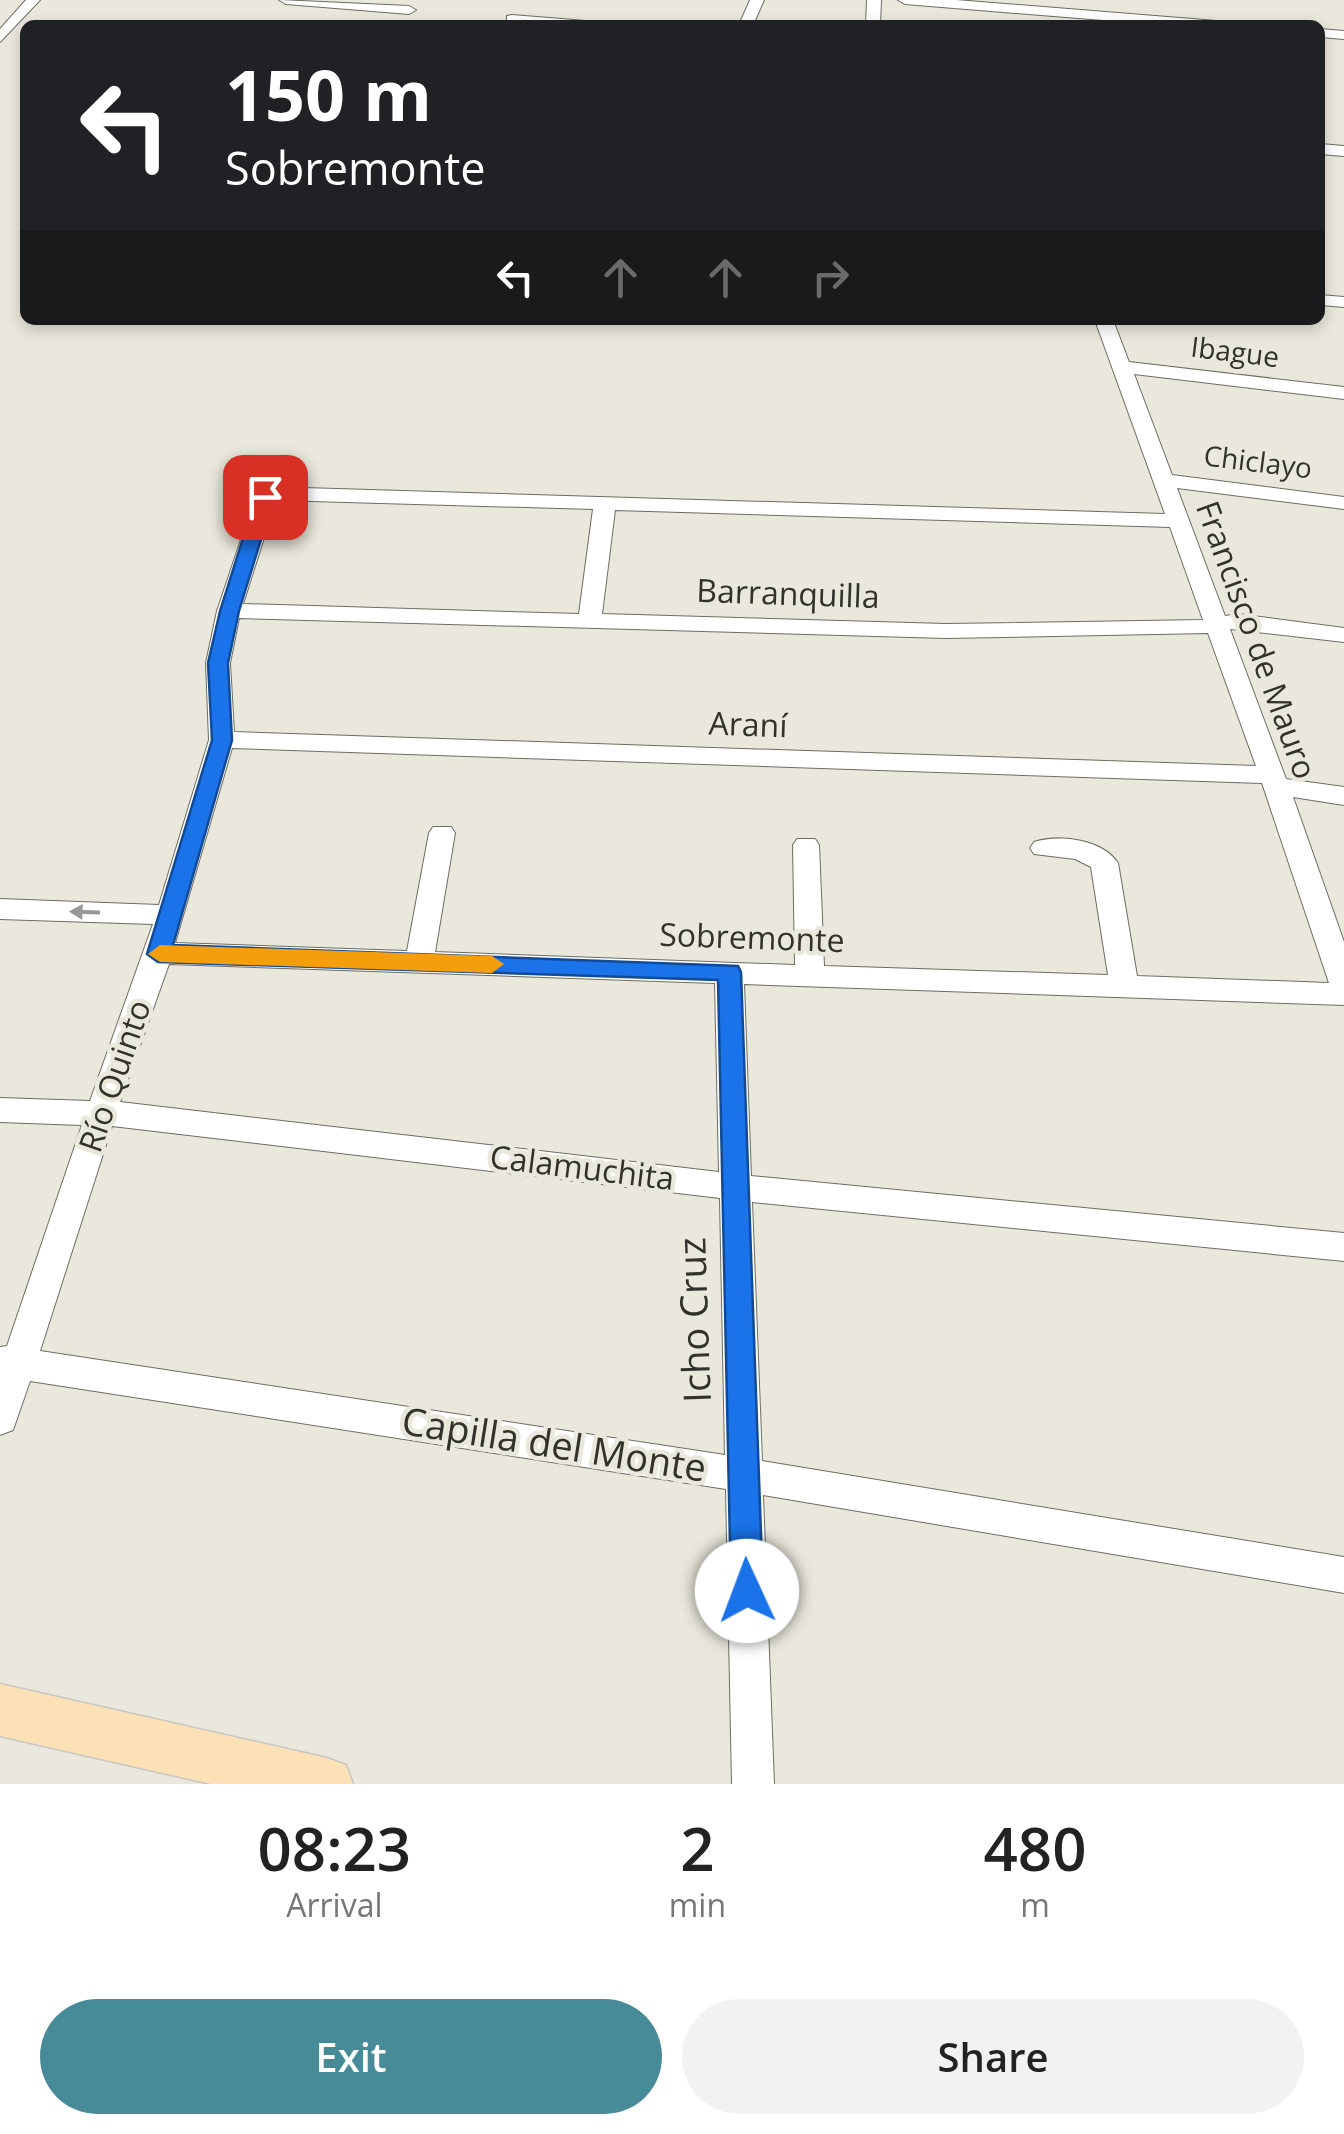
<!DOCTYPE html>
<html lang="en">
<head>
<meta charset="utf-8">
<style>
	:root { --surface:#fff; --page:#f2f2f2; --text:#222; --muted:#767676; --accent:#478b99 }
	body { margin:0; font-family:"Open Sans",sans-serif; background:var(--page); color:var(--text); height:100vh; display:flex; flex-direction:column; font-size:38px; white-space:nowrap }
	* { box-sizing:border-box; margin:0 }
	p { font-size:32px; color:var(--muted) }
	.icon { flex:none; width:55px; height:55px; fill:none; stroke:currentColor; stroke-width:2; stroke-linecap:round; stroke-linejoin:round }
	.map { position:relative; height:1784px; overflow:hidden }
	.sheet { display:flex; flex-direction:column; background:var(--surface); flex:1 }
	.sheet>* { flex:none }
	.guide { position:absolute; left:20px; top:20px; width:1305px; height:305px; border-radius:15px; box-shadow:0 5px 15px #0003; background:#202124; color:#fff; overflow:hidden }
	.pin { position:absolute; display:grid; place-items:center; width:85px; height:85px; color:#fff; margin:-42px; border-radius:20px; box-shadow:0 5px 15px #0006 }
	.me { position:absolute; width:110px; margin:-55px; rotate:358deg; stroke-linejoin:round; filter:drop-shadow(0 0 8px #0008) }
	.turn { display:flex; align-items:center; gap:35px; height:210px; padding:0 40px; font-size:45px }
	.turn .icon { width:130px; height:130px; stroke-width:2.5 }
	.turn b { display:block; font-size:70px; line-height:85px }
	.lanes { display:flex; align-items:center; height:95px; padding:0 40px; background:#0003; justify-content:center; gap:50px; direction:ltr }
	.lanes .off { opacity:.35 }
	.eta { display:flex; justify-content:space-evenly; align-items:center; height:170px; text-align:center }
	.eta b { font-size:60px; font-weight:600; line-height:70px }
	.cta { display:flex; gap:20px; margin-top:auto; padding:20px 40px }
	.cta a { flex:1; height:115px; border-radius:60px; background:var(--accent); color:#fff; font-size:40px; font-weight:600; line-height:115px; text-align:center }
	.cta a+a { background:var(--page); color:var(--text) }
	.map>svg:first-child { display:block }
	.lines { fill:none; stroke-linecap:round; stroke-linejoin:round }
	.minor-casing { stroke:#6e6d62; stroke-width:2 }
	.major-casing { stroke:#c6c6c4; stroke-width:3 }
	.minor { fill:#fff; fill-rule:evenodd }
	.major { fill:#fde1b6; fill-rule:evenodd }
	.oneway { fill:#989896 }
	.route { fill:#1a73e8; stroke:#114b97; stroke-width:2.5 }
	.slow { fill:#f59e0b }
	.labels { text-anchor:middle; stroke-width:9; stroke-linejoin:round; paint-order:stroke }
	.far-street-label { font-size:28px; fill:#32322d; stroke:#eae8dc }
	.street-label { font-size:32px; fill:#32322d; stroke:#eae8dc }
	.near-street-label { font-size:38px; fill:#32322d; stroke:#eae8dc }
</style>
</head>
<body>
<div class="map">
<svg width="1344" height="1784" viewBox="0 0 1344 1784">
	<rect width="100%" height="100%" fill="#eae8dc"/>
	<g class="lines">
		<g class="minor-casing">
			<g id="minor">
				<polygon points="26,0 40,0 0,42 0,29"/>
				<polygon points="279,0 409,6 416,10 409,14 286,4"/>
				<polygon points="750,0 764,0 753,25 739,25"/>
				<polygon points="867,0 881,0 880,25 866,25"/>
				<polygon points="898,0 956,0 1217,21 1224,25 1165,25 905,4"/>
				<polygon points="512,15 586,21 593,25 507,22 507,16"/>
				<polygon points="1320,29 1344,31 1344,39 1320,37"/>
				<polygon points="1320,144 1344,146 1344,156 1320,154"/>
				<polygon points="1320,295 1344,297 1344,307 1320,305"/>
				<path d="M 1095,320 L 1113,320 L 1129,362 L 1344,387 L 1344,399 L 1134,374 L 1172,475 L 1344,497 L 1344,509 L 1177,488 L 1225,616 L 1238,614 L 1344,628 L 1344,642 L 1230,629 L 1286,779 L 1344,787 L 1344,805 L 1293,797 L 1344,942 L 1344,1005 L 744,984 L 751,1176 L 1344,1233 L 1344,1261 L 752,1202 L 762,1461 L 1344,1557 L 1344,1593 L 763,1495 L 774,1784 L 732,1784 L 726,1489 L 30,1381 L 13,1430 L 0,1435 L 0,1347 L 7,1346 L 82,1125 L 0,1122 L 0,1098 L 90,1101 L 153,924 L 0,919 L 0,899 L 159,905 L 209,740 L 206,663 L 217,611 L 257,492 L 271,487 L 1165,514 ZM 276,500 L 593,509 L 579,614 L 243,604 ZM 615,510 L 1170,527 L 1203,620 L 946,624 L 602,614 ZM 239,618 L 946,638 L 1208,633 L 1256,766 L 234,732 L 230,663 ZM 232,748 L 1262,783 L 1329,983 L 1137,976 L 1118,863 C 1102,839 1059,834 1034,842 L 1030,848 L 1034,854 L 1075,859 L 1091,867 L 1108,975 L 824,966 L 819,845 L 815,839 L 797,839 L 793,845 L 795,965 L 435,952 L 455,833 L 451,827 L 433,827 L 429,833 L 407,951 L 175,943 ZM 169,964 L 715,983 L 719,1172 L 120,1102 ZM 112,1126 L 720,1198 L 725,1455 L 40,1351 Z"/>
			</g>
		</g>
		<g class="major-casing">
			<polygon id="major" points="0,1684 327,1758 346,1765 353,1784 211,1784 0,1736"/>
		</g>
		<use href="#minor" class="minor"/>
		<use href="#major" class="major"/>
	</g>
	<defs><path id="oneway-solid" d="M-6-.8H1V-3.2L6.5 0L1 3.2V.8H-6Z" transform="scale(2.5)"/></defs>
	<use class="oneway" href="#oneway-solid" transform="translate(85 912) rotate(-178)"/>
	<polygon class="route" points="265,492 274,497 239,611 228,663 232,740 173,945 738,966 741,972 763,1591 759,1602 747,1607 736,1602 731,1591 718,980 158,962 147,954 212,740 208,663 220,611 256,497"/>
	<polygon class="slow" points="160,945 492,956 504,964 492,973 160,962 148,954"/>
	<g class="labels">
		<g class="far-street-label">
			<text transform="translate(1235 352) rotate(7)" y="10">Ibague</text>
			<text transform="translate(1258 462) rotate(7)" y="10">Chiclayo</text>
		</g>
		<g class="street-label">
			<text transform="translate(788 594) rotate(2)" y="11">Barranquilla</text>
			<text transform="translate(1256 640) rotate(70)" y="11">Francisco de Mauro</text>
			<text transform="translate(748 725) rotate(2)" y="11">Araní</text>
			<text transform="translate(752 938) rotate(2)" y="11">Sobremonte</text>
			<text transform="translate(115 1076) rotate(-71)" y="11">Río Quinto</text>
			<text transform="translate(582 1168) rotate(7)" y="11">Calamuchita</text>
		</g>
		<g class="near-street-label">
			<text transform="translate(695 1320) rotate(-92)" y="13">Icho Cruz</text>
			<text transform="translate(554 1445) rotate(9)" y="13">Capilla del Monte</text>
		</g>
	</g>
</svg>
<div class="pin" style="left:265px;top:497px;background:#d93025"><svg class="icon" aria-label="arrive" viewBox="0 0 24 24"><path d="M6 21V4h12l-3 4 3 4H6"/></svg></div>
<svg class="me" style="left:747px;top:1591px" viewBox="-20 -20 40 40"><circle r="19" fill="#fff"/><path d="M0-13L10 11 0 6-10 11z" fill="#1a73e8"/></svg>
<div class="guide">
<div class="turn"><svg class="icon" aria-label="left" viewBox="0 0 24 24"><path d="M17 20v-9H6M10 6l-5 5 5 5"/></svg><div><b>150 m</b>Sobremonte</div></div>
<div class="lanes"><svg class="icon" aria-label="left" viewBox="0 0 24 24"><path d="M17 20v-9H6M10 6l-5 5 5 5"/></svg><svg class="icon off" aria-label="ahead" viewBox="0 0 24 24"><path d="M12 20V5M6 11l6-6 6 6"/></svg><svg class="icon off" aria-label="ahead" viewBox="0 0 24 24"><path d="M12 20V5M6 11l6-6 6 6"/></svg><svg class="icon off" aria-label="right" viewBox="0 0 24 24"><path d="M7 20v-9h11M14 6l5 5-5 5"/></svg></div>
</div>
</div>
<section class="sheet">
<div class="eta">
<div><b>08:23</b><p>Arrival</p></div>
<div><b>2</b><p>min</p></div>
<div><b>480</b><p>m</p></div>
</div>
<div class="cta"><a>Exit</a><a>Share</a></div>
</section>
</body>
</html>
